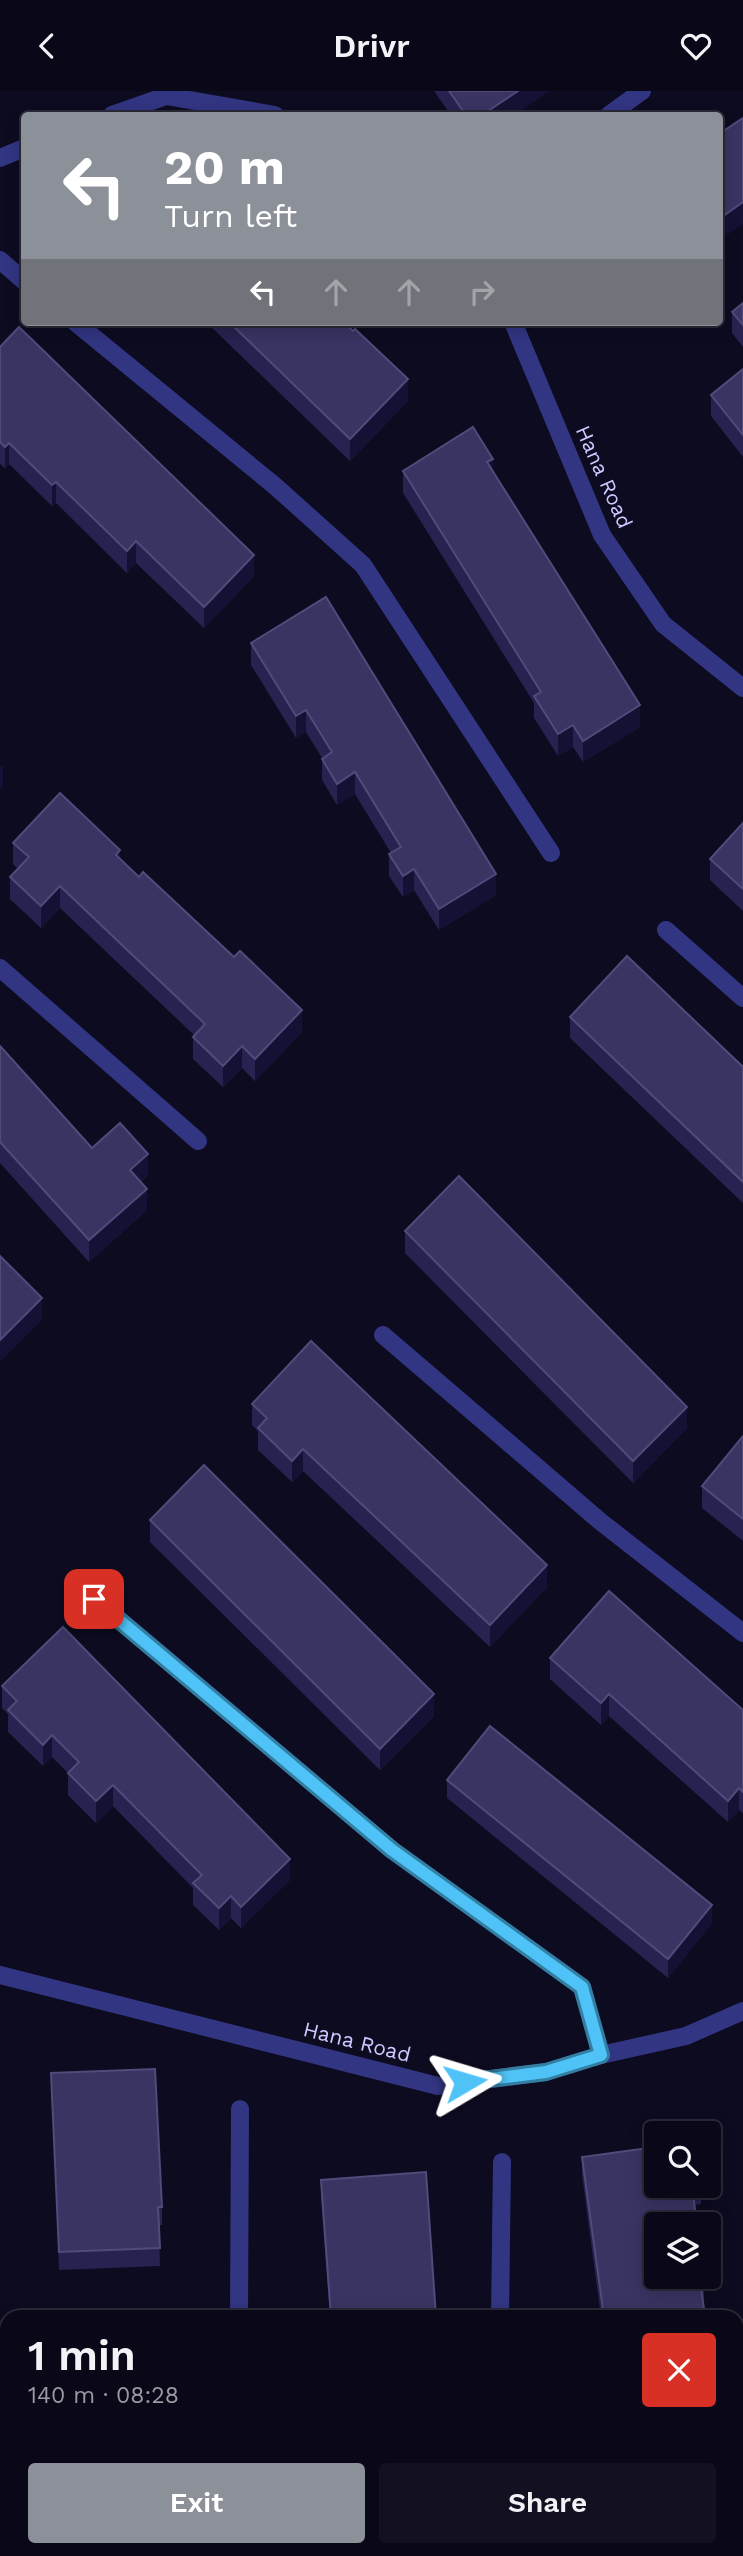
<!DOCTYPE html>
<html lang="en">
<head>
<meta charset="utf-8">
<style>
	:root { --surface:#0a0818; --page:#131121; --text:#f1f3f6; --muted:#999aa2; --line:#2a2937; --accent:#8c9099 }
	body { margin:0; font-family:"Work Sans",sans-serif; background:var(--page); color:var(--text); height:100vh; display:flex; flex-direction:column; font-size:26px; white-space:nowrap }
	* { box-sizing:border-box; margin:0 }
	p { font-size:23px; color:var(--muted) }
	.icon { flex:none; width:38px; height:38px; fill:none; stroke:currentColor; stroke-width:2; stroke-linecap:round; stroke-linejoin:round }
	.map { position:relative; flex:1; overflow:hidden }
	.sheet { position:absolute; left:0px; top:2219px; width:744px; height:247px; display:flex; flex-direction:column; background:var(--surface); border-radius:21px 21px 0 0; box-shadow:0 4px 18px #0003,0 0 0 2px var(--line) }
	.sheet>* { flex:none }
	.hud { position:absolute; left:21px; top:21px; width:702px; height:214px; border-radius:7px; box-shadow:0 4px 18px #0003,0 0 0 2px var(--line); background:#8c9099; color:#fff; overflow:hidden }
	.controls { position:absolute; left:644px; top:2030px; display:grid; gap:14px }
	.controls a { display:grid; place-items:center; width:77px; height:77px; border-radius:7px; background:var(--surface); box-shadow:0 4px 18px #0003,0 0 0 2px var(--line); font-size:35px }
	.pin { position:absolute; display:grid; place-items:center; width:60px; height:60px; color:#fff; margin:-30px; border-radius:14px; box-shadow:0 4px 10px #0006 }
	.me { position:absolute; width:77px; margin:-38px; rotate:83deg; stroke-linejoin:round; filter:drop-shadow(0 0 5px #0008) }
	.turn { display:flex; align-items:center; gap:24px; height:147px; padding:0 28px; font-size:32px }
	.turn .icon { width:91px; height:91px; stroke-width:2.5 }
	.turn b { display:block; font-size:49px; line-height:60px }
	.lanes { display:flex; align-items:center; height:66px; padding:0 28px; background:#0003; justify-content:center; gap:35px; direction:ltr }
	.lanes .off { opacity:.35 }
	.round { display:grid; place-items:center; flex:none; width:74px; height:74px; border-radius:7px; background:var(--page) }
	.summary { display:flex; align-items:center; justify-content:space-between; height:119px; padding:0 28px }
	h1 { font-size:42px; font-weight:600; line-height:52px }
	.cta { display:flex; gap:14px; margin-top:auto; padding:14px 28px }
	.cta a { flex:1; height:80px; border-radius:7px; background:var(--accent); color:#fff; font-size:28px; font-weight:600; line-height:80px; text-align:center }
	.cta a+a { background:var(--page); color:var(--text) }
	header { display:flex; justify-content:space-between; align-items:center; height:91px; padding:0 28px; background:var(--surface); font-size:32px; font-weight:600 }
	.map>svg:first-child { display:block }
	.lines { fill:none; stroke-linecap:round; stroke-linejoin:round }
	.lane { stroke:#323582; stroke-width:18 }
	.street { stroke:#323582; stroke-width:18 }
	.wall { fill:#27224f }
	.shaded-wall { fill:#151134 }
	.building { fill:#393462; stroke:#504b7b; stroke-width:2 }
	.route-casing { stroke:#337fa1; stroke-width:18 }
	.route { stroke:#4fc3f7; stroke-width:12 }
	.labels { text-anchor:middle; stroke-width:7; stroke-linejoin:round; paint-order:stroke }
	.street-label { font-size:21px; fill:#cbc9ff; stroke:#0d0b20 }
</style>
</head>
<body>
<header><svg class="icon" aria-label="back" viewBox="0 0 24 24"><path d="M15 5l-7 7 7 7"/></svg>Drivr<svg class="icon" aria-label="heart" viewBox="0 0 24 24"><path d="M12 20l-8-8c-3-5 5-10 8-4 3-6 11-1 8 4z"/></svg></header>
<div class="map">
<svg width="743" height="2465" viewBox="0 0 743 2465">
	<rect width="100%" height="100%" fill="#0d0b20"/>
	<g class="lines">
		<g class="lane">
			<polyline points="609,24 642,0"/>
			<polyline points="0,169 24,190"/>
			<polyline points="75,231 275,395 363,474 551,762"/>
			<polyline points="666,839 743,907"/>
			<polyline points="0,877 198,1050"/>
			<polyline points="383,1244 601,1431 743,1542"/>
			<polyline points="95,1508 392,1759 582,1896 601,1964"/>
			<polyline points="239,2226 240,2018"/>
			<polyline points="500,2226 502,2071"/>
			<polyline points="737,2331 743,2340"/>
			<polyline points="0,2379 7,2371"/>
			<polyline points="503,2459 504,2465"/>
			<polyline points="238,2465 238,2459"/>
		</g>
		<g class="street">
			<polyline points="112,24 166,5 275,24"/>
			<polyline points="0,67 24,57"/>
			<polyline points="513,231 602,444 663,533 743,597"/>
			<polyline points="0,1884 438,1995 546,1981 601,1964 686,1945 743,1920"/>
			<polyline points="0,2251 7,2259"/>
			<polyline points="737,2302 743,2295"/>
		</g>
	</g>
	<g class="wall">
		<polygon points="434,0 549,0 514,24 451,24"/>
		<polygon points="743,212 743,256 732,242 732,221"/>
		<polygon points="206,231 343,231 408,310 350,370"/>
		<polygon points="0,256 254,485 204,537 136,472 127,482 56,412 52,415 9,373 5,377 0,373"/>
		<polygon points="743,278 743,366 711,325 711,304"/>
		<polygon points="403,380 493,380 640,636 583,671 573,656 558,665 534,627 534,612 403,402"/>
		<polygon points="251,552 496,804 439,839 414,799 403,806 389,785 389,763 391,762 355,703 337,714 322,689 322,667 306,641 296,647 251,574"/>
		<polygon points="743,732 743,820 710,789 710,768"/>
		<polygon points="13,752 120,769 302,941 255,990 242,977 223,996 193,968 193,946 194,944 60,817 41,837 10,808 10,786 18,778 13,773"/>
		<polygon points="570,926 743,976 743,1112 570,947"/>
		<polygon points="0,955 92,1057 148,1084 141,1091 147,1119 89,1171 0,1072"/>
		<polygon points="405,1140 687,1337 633,1392 405,1162"/>
		<polygon points="252,1313 547,1496 490,1556 303,1380 292,1391 258,1359 258,1340 252,1334"/>
		<polygon points="743,1345 743,1450 702,1417 702,1395"/>
		<polygon points="150,1429 434,1625 380,1679 150,1451"/>
		<polygon points="550,1567 743,1619 743,1722 739,1719 728,1731 609,1625 601,1634 550,1588"/>
		<polygon points="2,1595 290,1789 241,1837 231,1827 219,1839 193,1814 193,1797 113,1715 96,1732 68,1704 68,1682 52,1666 43,1675 8,1641 8,1623 2,1617"/>
		<polygon points="447,1689 712,1832 668,1887 447,1707"/>
		<polygon points="51,1982 162,2116 162,2134 159,2134 160,2175 59,2179"/>
		<polygon points="582,2066 701,2095 701,2113 694,2114 704,2189 704,2208 703,2208 705,2226 601,2226 582,2084"/>
		<polygon points="321,2089 436,2226 330,2226 321,2107"/>
	</g>
	<g class="shaded-wall">
		<polygon points="518,0 549,0 514,24 482,24"/>
		<polygon points="743,111 743,133 719,149 719,128"/>
		<polygon points="408,288 408,310 350,370 350,348"/>
		<polygon points="9,352 9,373 5,377 5,356"/>
		<polygon points="493,368 493,390 487,371"/>
		<polygon points="56,391 56,412 52,415 52,394"/>
		<polygon points="136,450 136,472 127,482 127,460"/>
		<polygon points="254,464 254,485 204,537 204,516"/>
		<polygon points="640,614 640,636 583,671 583,650"/>
		<polygon points="306,619 306,641 296,647 296,625"/>
		<polygon points="573,634 573,656 558,665 558,643"/>
		<polygon points="3,674 3,695 0,698 0,676"/>
		<polygon points="355,681 355,703 337,714 337,693"/>
		<polygon points="120,759 120,781 116,764"/>
		<polygon points="414,778 414,799 403,806 403,785"/>
		<polygon points="496,783 496,804 439,839 439,818"/>
		<polygon points="60,795 60,817 41,837 41,815"/>
		<polygon points="302,919 302,941 255,990 255,968"/>
		<polygon points="242,955 242,977 223,996 223,975"/>
		<polygon points="148,1063 148,1084 130,1101 130,1079"/>
		<polygon points="147,1098 147,1119 89,1171 89,1149"/>
		<polygon points="42,1207 42,1229 0,1271 0,1249"/>
		<polygon points="687,1316 687,1337 633,1392 633,1370"/>
		<polygon points="303,1358 303,1380 292,1391 292,1370"/>
		<polygon points="547,1474 547,1496 490,1556 490,1534"/>
		<polygon points="434,1603 434,1625 380,1679 380,1658"/>
		<polygon points="609,1603 609,1625 601,1634 601,1612"/>
		<polygon points="52,1644 52,1666 43,1675 43,1654"/>
		<polygon points="113,1694 113,1715 96,1732 96,1710"/>
		<polygon points="739,1697 739,1719 728,1731 728,1710"/>
		<polygon points="290,1768 290,1789 241,1837 241,1816"/>
		<polygon points="231,1805 231,1827 219,1839 219,1817"/>
		<polygon points="712,1814 712,1832 668,1887 668,1868"/>
	</g>
	<g class="building">
		<polygon points="449,0 518,0 482,24 466,24"/>
		<polygon points="743,27 743,111 719,128 719,43"/>
		<polygon points="743,212 743,234 732,221"/>
		<polygon points="229,231 343,231 353,240 355,238 408,288 350,348"/>
		<polygon points="19,236 254,464 204,516 136,450 127,460 56,391 52,394 9,352 5,356 0,351 0,256"/>
		<polygon points="743,278 743,344 711,304"/>
		<polygon points="473,336 493,368 487,371 640,614 583,650 573,634 558,643 534,605 541,601 403,380"/>
		<polygon points="326,506 496,783 439,818 414,778 403,785 389,763 401,756 355,681 337,693 322,668 332,661 306,619 296,625 251,552"/>
		<polygon points="60,702 120,759 116,764 139,786 143,781 234,866 240,860 302,919 255,968 242,955 223,975 193,946 205,933 60,795 41,815 10,786 29,766 13,752"/>
		<polygon points="743,732 743,798 710,768"/>
		<polygon points="627,865 743,976 743,1091 570,926"/>
		<polygon points="0,955 92,1057 120,1032 148,1063 130,1079 147,1098 89,1149 0,1051"/>
		<polygon points="459,1085 687,1316 633,1370 405,1140"/>
		<polygon points="0,1165 42,1207 0,1249"/>
		<polygon points="311,1250 547,1474 490,1534 303,1358 292,1370 258,1337 267,1327 252,1313"/>
		<polygon points="743,1345 743,1428 702,1395"/>
		<polygon points="204,1374 434,1603 380,1658 150,1429"/>
		<polygon points="609,1500 743,1619 743,1701 739,1697 728,1710 609,1603 601,1612 550,1567"/>
		<polygon points="63,1536 290,1768 241,1816 231,1805 219,1817 193,1792 202,1784 113,1694 96,1710 68,1682 79,1671 52,1644 43,1654 8,1619 17,1610 2,1595"/>
		<polygon points="490,1635 712,1814 668,1868 447,1689"/>
		<polygon points="155,1978 162,2116 158,2116 160,2157 59,2161 51,1982"/>
		<polygon points="656,2056 656,2095 701,2095 692,2096 697,2133 656,2133 656,2186 704,2186 704,2189 700,2190 705,2225 697,2226 604,2226 582,2066"/>
		<polygon points="426,2081 436,2226 331,2226 321,2089"/>
		<polygon points="48,2459 147,2459 147,2465 47,2465"/>
		<polygon points="327,2459 436,2459 435,2465 327,2465"/>
		<polygon points="606,2459 707,2459 708,2465 600,2465 606,2463"/>
	</g>
	<g class="lines">
		<g class="route-casing">
			<polyline id="route" points="94,1508 392,1759 582,1896 601,1964 546,1981 465,1991"/>
		</g>
		<use href="#route" class="route"/>
	</g>
	<g class="labels">
		<g class="street-label">
			<text transform="translate(604 386) rotate(66)" y="7">Hana Road</text>
			<text transform="translate(357 1951) rotate(14)" y="7">Hana Road</text>
		</g>
	</g>
</svg>
<div class="controls">
<a><svg class="icon" aria-label="search" viewBox="0 0 24 24"><circle cx="10" cy="10" r="6"/><path d="M15 15l6 6"/></svg></a>
<a><svg class="icon" aria-label="layers" viewBox="0 0 24 24"><path d="M12 4l9 5-9 5-9-5zM3 14l9 5 9-5"/></svg></a>
</div>
<div class="pin" style="left:94px;top:1508px;background:#d93025"><svg class="icon" aria-label="arrive" viewBox="0 0 24 24"><path d="M6 21V4h12l-3 4 3 4H6"/></svg></div>
<svg class="me" style="left:465px;top:1991px" viewBox="-20 -20 40 40"><path d="M0-17L14 15 0 8-14 15z" fill="#4fc3f7" stroke="#fff" stroke-width="4"/></svg>
<div class="hud">
<div class="turn"><svg class="icon" aria-label="left" viewBox="0 0 24 24"><path d="M17 20v-9H6M10 6l-5 5 5 5"/></svg><div><b>20 m</b>Turn left</div></div>
<div class="lanes"><svg class="icon" aria-label="left" viewBox="0 0 24 24"><path d="M17 20v-9H6M10 6l-5 5 5 5"/></svg><svg class="icon off" aria-label="ahead" viewBox="0 0 24 24"><path d="M12 20V5M6 11l6-6 6 6"/></svg><svg class="icon off" aria-label="ahead" viewBox="0 0 24 24"><path d="M12 20V5M6 11l6-6 6 6"/></svg><svg class="icon off" aria-label="right" viewBox="0 0 24 24"><path d="M7 20v-9h11M14 6l5 5-5 5"/></svg></div>
</div>
<section class="sheet">
<div class="summary"><div><h1>1 min</h1><p>140 m · 08:28</p></div><a class="round" style="background:#d93025;color:#fff"><svg class="icon" aria-label="close" viewBox="0 0 24 24"><path d="M6 6l12 12M18 6L6 18"/></svg></a></div>
<div class="cta"><a>Exit</a><a>Share</a></div>
</section>
</div>
</body>
</html>
